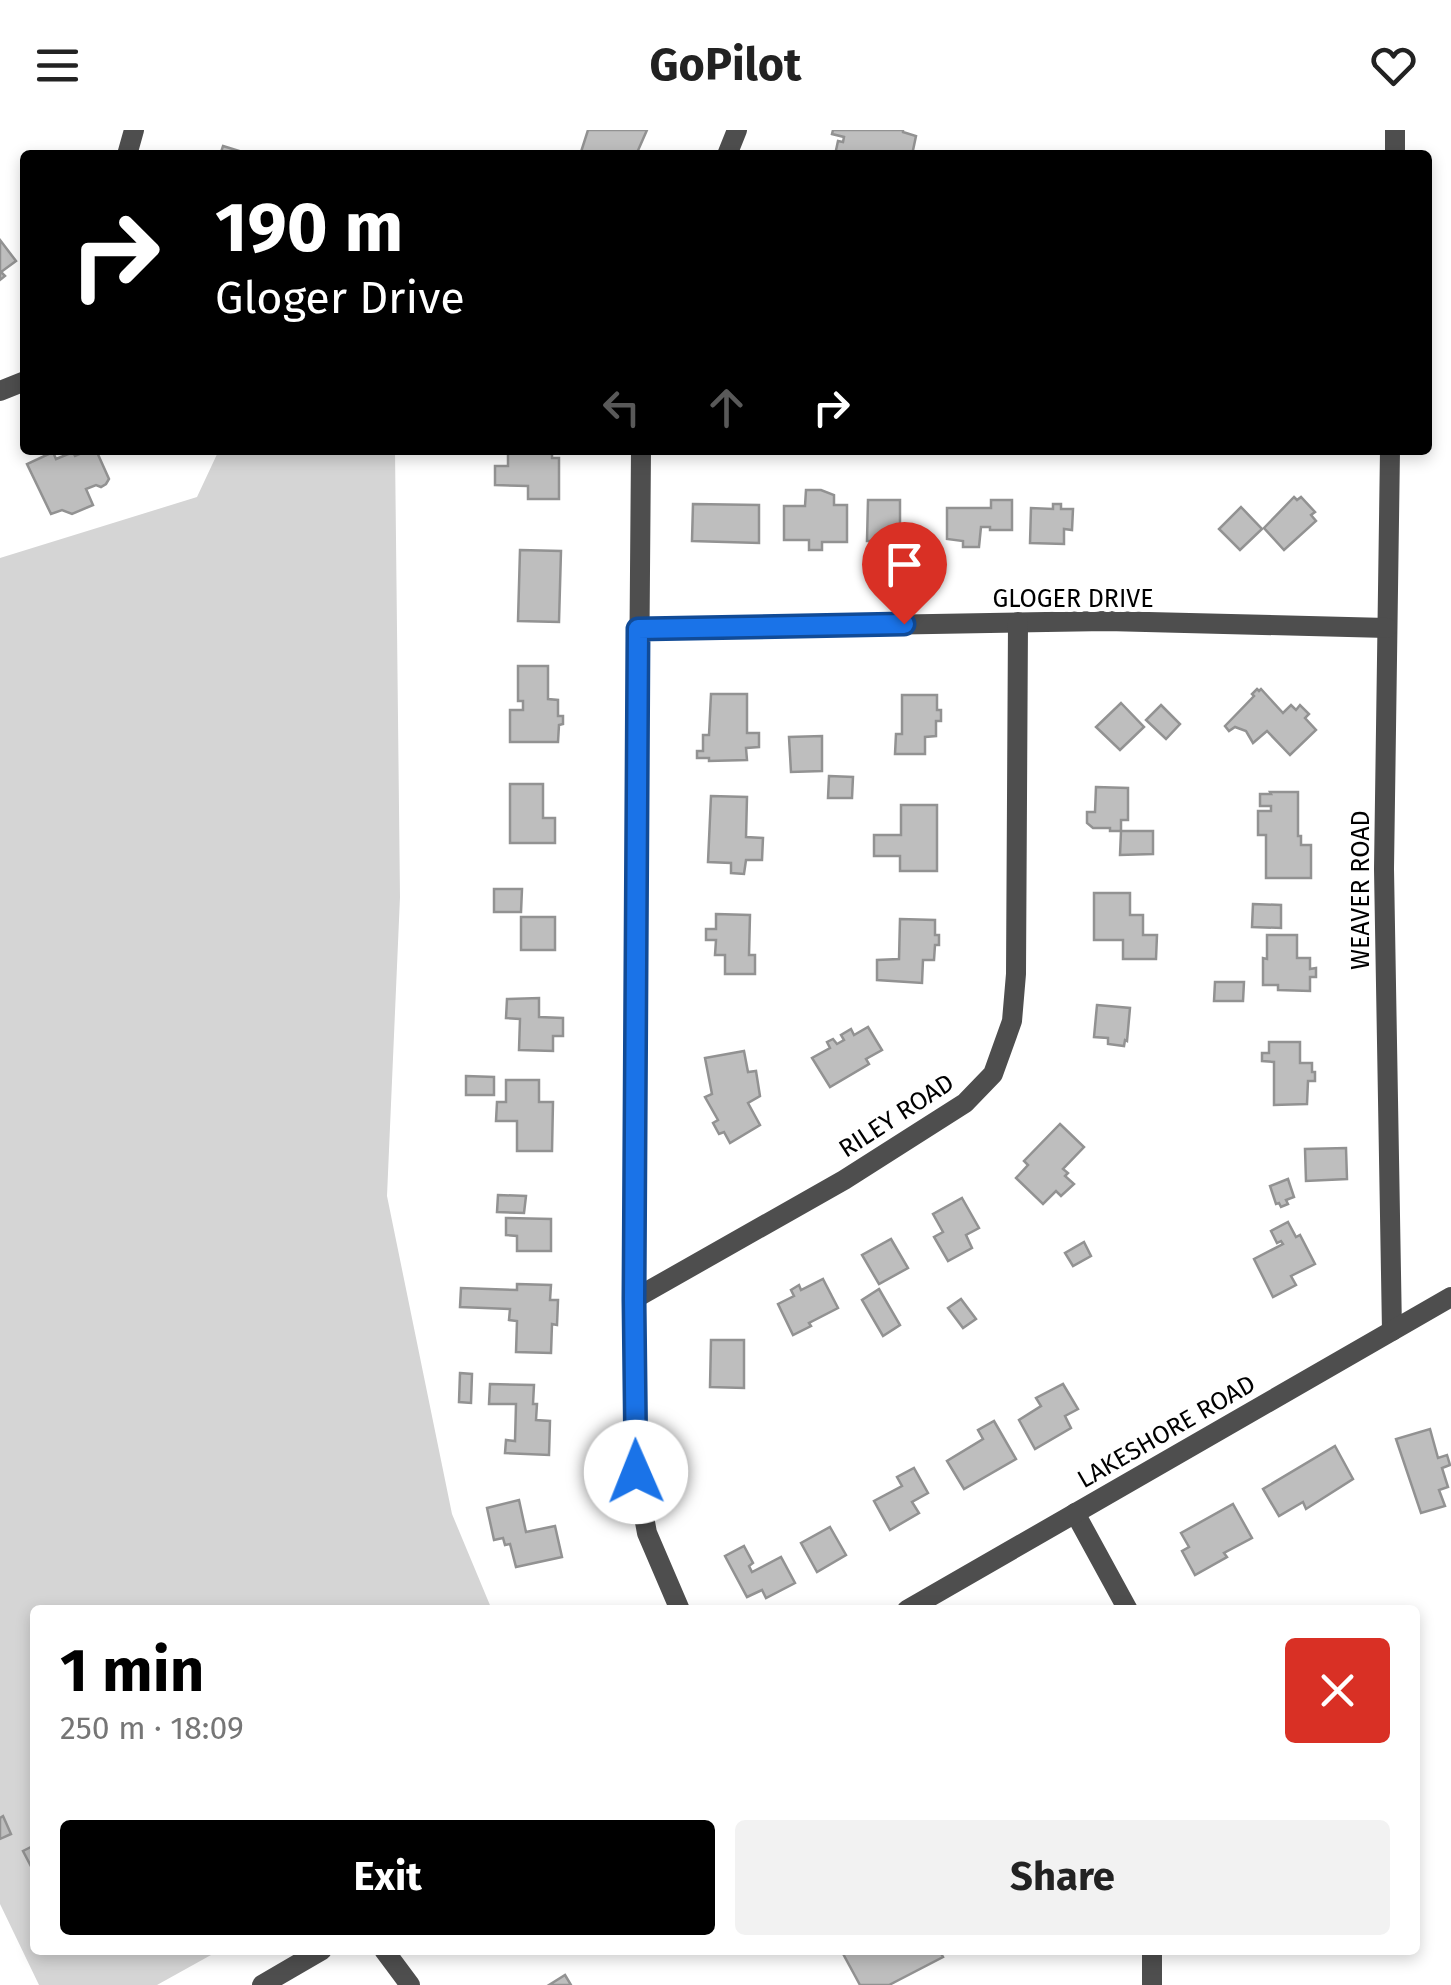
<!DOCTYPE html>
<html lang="en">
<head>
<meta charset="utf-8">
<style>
	:root { --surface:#fff; --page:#f2f2f2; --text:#222; --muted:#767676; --accent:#000 }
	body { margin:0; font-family:"Fira Sans",sans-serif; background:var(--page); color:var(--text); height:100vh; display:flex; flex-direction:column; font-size:38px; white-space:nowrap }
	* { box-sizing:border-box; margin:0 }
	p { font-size:32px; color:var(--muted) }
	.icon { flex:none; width:55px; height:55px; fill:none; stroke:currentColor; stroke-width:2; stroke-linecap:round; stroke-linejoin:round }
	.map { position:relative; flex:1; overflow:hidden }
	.side { position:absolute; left:30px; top:1475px; width:1390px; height:350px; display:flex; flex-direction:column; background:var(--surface); border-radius:10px; box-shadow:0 5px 15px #0003 }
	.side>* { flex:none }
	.hud { position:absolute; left:20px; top:20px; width:1412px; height:305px; border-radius:10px; box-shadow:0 5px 15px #0003; background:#000; color:#fff; overflow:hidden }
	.pin { position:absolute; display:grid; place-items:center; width:85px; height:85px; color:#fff; margin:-102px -42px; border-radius:50% 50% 50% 0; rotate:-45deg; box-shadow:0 0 10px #0007 }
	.pin .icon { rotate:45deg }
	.me { position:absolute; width:110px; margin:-55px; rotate:359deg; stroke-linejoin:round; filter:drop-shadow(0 0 8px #0008) }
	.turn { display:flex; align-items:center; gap:35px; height:210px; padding:0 30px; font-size:45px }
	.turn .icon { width:130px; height:130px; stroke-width:2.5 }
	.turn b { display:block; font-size:70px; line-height:85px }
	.lanes { display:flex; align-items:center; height:95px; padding:0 30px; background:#0003; justify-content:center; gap:50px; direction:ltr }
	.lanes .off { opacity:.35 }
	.round { display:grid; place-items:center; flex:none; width:105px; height:105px; border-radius:10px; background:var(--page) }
	.overview { display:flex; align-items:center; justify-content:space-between; height:170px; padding:0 30px }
	h1 { font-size:60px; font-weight:700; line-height:75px; color:var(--accent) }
	.primary-button { display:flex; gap:20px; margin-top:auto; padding:20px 30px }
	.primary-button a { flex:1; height:115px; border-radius:10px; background:var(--accent); color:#fff; font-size:40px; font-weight:700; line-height:115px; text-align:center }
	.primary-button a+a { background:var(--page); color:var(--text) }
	header { display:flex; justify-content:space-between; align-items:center; height:130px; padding:0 30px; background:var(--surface); font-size:45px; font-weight:700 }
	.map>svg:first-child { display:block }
	.green { fill:#d5d5d5 }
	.building { fill:#bebebe; stroke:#929292; stroke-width:2.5 }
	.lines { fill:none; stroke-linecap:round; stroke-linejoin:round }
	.minor { stroke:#4e4e4e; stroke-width:20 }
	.tertiary { stroke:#4e4e4e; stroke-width:20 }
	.route-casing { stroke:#114b97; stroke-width:25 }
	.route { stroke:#1a73e8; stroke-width:18 }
	.labels { text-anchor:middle; stroke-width:10; stroke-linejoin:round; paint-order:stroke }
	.street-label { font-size:25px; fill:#000; stroke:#fff }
</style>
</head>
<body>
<header><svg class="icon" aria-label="menu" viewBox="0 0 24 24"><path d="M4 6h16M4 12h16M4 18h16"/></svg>GoPilot<svg class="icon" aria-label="heart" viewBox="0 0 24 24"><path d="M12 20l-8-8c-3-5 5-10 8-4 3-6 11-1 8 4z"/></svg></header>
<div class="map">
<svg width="1451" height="1855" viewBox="0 0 1451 1855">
	<rect width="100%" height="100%" fill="#fff"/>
	<polygon class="green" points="219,320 395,320 400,767 387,1066 452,1384 492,1480 35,1480 35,1820 220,1820 157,1855 39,1855 0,1774 0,428 197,367"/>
	<g class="building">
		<polygon points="588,0 647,0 636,25 580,25"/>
		<polygon points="833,0 903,0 903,2 916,6 912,25 835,25 838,11 843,12 844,7 832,4"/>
		<polygon points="223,16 252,25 220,25"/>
		<polygon points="0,110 16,131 1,142 5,146 0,150"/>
		<polygon points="89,320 96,320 109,349 106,354 101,357 96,355 86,359 93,375 72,384 62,380 51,384 27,334 53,322 56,329 73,322 75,326"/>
		<polygon points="508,320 552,320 552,328 559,328 559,369 528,369 528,356 495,355 495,336 508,336"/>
		<polygon points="806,360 821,360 834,365 834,375 847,375 847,412 822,412 822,420 809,420 809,410 784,410 784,376 805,376"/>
		<polygon points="1294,367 1297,370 1301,367 1315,382 1311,385 1316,391 1284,420 1264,398"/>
		<polygon points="868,370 900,370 900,411 867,411"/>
		<polygon points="991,370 1012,370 1012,400 990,400 990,397 981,397 979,417 963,417 963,411 947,409 947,378 991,378"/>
		<polygon points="693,374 759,375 759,413 692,411"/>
		<polygon points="1053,374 1061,374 1061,379 1073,379 1072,400 1064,399 1064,414 1030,413 1031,378 1053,379"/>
		<polygon points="1241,377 1262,399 1240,420 1219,399"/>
		<polygon points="520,420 561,421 559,492 518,491"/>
		<polygon points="518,536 548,536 548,569 558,570 558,586 563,586 563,594 559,595 558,612 510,612 510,580 523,580 523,571 518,571"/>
		<polygon points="1257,559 1259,561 1261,559 1283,583 1291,575 1296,580 1300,575 1309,584 1305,588 1316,600 1290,625 1267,601 1253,613 1246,601 1235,597 1229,601 1225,596 1254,566 1252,564"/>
		<polygon points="711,564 747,564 747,603 759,603 759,617 746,618 747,630 709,631 709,628 697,628 697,621 703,621 703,605 709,605"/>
		<polygon points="902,565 937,565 937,580 941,580 941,591 936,591 936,606 925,607 925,624 895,624 896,604 902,604"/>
		<polygon points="1121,573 1144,597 1120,620 1096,597"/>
		<polygon points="1161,575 1180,594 1166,609 1146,590"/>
		<polygon points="822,606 822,641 791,642 789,607"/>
		<polygon points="829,646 853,647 852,668 828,668"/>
		<polygon points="510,654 543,654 543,688 555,688 555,713 510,713"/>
		<polygon points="1096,657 1128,658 1128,690 1121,690 1121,701 1110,701 1110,698 1093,698 1087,693 1087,682 1095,682"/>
		<polygon points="1270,662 1298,662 1298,706 1301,706 1301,715 1311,715 1311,748 1266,748 1266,705 1258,705 1258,681 1271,681 1271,676 1260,676 1260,664 1271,664"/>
		<polygon points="711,666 747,667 746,707 763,708 762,730 746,730 744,744 731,743 731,733 708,732"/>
		<polygon points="901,675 937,675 937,741 900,741 900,726 874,726 874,705 901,705"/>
		<polygon points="1121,701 1153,701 1153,724 1120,725"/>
		<polygon points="494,759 522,759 521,782 494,782"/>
		<polygon points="1094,763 1130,763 1130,785 1143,785 1143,805 1157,805 1156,829 1123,829 1123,810 1094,810"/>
		<polygon points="1253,774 1281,775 1281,798 1252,797"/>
		<polygon points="716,784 750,785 749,825 755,825 755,844 725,844 725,825 715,825 716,810 706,810 706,799 716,799"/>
		<rect x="521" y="787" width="34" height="33"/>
		<polygon points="900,789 935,790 935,805 939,805 939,815 935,815 934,830 923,830 922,853 877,850 877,830 899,829"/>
		<polygon points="1267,805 1297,805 1297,828 1310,828 1310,839 1316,838 1316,847 1310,847 1310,861 1278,860 1278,855 1263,855 1263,828 1267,829"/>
		<polygon points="1215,852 1244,852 1243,871 1214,871"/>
		<polygon points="539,868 539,887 563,888 563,906 553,906 553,921 519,920 520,889 506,888 507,869"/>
		<polygon points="1097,875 1130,878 1127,911 1125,910 1124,916 1108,914 1108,908 1094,907"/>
		<polygon points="868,897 882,920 866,929 869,934 830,957 812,928 830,918 827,912 833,909 837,914 844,910 841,905 851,899 854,905"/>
		<polygon points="1269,912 1300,912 1300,933 1312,933 1312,942 1315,942 1315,951 1308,951 1307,974 1274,975 1274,932 1262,931 1262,923 1269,923"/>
		<polygon points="744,921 748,942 756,941 760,966 748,973 760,995 730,1013 724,1002 719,1004 713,993 718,990 705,967 712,964 705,928"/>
		<polygon points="466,946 494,947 494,965 466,965"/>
		<polygon points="506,950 539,950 539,972 553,972 552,1021 517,1021 517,991 496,991 497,972 506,972"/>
		<polygon points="1060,994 1084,1017 1063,1039 1068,1043 1065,1046 1074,1054 1061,1066 1056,1061 1043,1074 1016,1048 1028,1035 1024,1031"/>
		<polygon points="1346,1018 1347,1049 1306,1051 1305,1019"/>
		<polygon points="1288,1049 1294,1067 1286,1070 1288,1074 1281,1077 1279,1073 1276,1074 1270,1056"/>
		<polygon points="498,1065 526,1066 524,1083 497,1082"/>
		<polygon points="962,1068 979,1098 966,1105 972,1118 948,1131 934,1107 943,1102 933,1084"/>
		<polygon points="506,1088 551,1089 551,1121 517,1121 517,1106 506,1105"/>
		<polygon points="1288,1092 1296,1107 1300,1105 1315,1134 1291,1146 1296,1155 1273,1167 1254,1129 1283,1114 1281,1111 1277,1113 1271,1101"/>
		<polygon points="891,1109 908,1138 879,1154 862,1125"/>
		<polygon points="1084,1112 1091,1126 1073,1136 1065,1123"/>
		<polygon points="823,1149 838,1178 809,1193 811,1196 793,1205 778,1174 794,1166 791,1160 799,1155 801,1160"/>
		<polygon points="517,1154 551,1155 550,1170 558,1170 557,1195 552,1194 551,1223 516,1222 517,1191 509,1190 510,1179 460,1177 461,1158 517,1160"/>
		<polygon points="879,1159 900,1195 883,1206 862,1170"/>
		<polygon points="961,1169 976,1189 963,1198 948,1178"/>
		<polygon points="711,1210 744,1210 744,1258 710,1257"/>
		<polygon points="460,1243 472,1244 471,1273 459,1272"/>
		<polygon points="490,1254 534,1255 533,1274 537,1274 536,1290 550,1291 549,1325 505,1323 506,1310 515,1311 516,1274 489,1274"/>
		<polygon points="1063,1254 1078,1279 1065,1286 1071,1298 1035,1319 1019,1290 1041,1276 1036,1268"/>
		<polygon points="994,1291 1016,1329 964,1359 947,1331 983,1309 978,1300"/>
		<polygon points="1430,1299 1438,1328 1447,1325 1450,1335 1442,1338 1448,1357 1439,1360 1445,1376 1421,1383 1396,1309"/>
		<polygon points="1335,1316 1353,1349 1306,1379 1303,1372 1279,1386 1263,1359"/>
		<polygon points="914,1338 928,1363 912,1372 919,1383 890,1400 874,1371 902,1356 897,1347"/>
		<polygon points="519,1370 526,1402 555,1396 562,1427 516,1437 510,1414 505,1415 503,1408 494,1410 487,1378"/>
		<polygon points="1233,1374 1252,1408 1224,1423 1227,1427 1195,1445 1182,1421 1189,1417 1181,1403"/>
		<polygon points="830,1397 846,1425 817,1442 801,1413"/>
		<polygon points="744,1416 753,1433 749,1436 752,1442 781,1427 795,1453 766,1468 762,1460 747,1467 725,1426"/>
		<polygon points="3,1686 11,1704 0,1709 0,1688"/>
		<polygon points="35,1715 35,1744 23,1721"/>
		<polygon points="841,1820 939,1820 943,1827 889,1855 860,1855"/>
		<polygon points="565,1845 571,1855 549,1855"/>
	</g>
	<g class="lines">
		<g class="minor">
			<polyline points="127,25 134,0"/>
			<polyline points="727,25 737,0"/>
			<polyline points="1395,25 1395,0"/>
			<polyline points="0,261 25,251"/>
			<polyline points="641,320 634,1169 636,1343 647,1403 680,1480"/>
			<polyline points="1390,320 1384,739 1392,1201"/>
			<polyline points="639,499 1107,491 1387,498"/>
			<polyline points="634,1169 844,1050 965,973 993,944 1012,891 1016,844 1018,492"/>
			<polyline points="1075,1383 1128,1480"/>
			<polyline points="384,1820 410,1855"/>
			<polyline points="1152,1855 1152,1820"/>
		</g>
		<g class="tertiary">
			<polyline points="907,1480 1451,1167"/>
			<polyline points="262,1855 322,1820"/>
		</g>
	</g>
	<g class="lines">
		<g class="route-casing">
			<polyline id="route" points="636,1342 634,1169 638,499 904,494"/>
		</g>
		<use href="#route" class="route"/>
	</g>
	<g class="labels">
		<g class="street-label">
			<text x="1073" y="477">GLOGER DRIVE</text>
			<text transform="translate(1360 760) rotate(-90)" y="9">WEAVER ROAD</text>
			<text transform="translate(896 985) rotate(-33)" y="9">RILEY ROAD</text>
			<text transform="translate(1166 1301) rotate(-30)" y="9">LAKESHORE ROAD</text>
		</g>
	</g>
</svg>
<div class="pin" style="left:904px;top:494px;background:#d93025"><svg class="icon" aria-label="arrive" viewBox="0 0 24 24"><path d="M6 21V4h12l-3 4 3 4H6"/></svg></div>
<svg class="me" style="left:636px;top:1342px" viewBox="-20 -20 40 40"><circle r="19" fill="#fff"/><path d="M0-13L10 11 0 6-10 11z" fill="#1a73e8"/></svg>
<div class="hud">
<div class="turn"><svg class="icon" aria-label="right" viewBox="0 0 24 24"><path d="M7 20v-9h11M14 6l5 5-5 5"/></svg><div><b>190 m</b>Gloger Drive</div></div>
<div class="lanes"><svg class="icon off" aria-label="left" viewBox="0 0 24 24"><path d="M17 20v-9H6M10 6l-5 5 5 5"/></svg><svg class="icon off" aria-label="ahead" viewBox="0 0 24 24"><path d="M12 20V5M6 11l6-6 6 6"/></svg><svg class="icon" aria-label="right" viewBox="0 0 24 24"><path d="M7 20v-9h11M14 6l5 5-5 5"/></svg></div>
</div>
<section class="side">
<div class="overview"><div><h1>1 min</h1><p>250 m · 18:09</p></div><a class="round" style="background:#d93025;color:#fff"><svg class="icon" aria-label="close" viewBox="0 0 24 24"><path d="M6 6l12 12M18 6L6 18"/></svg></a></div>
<div class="primary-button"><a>Exit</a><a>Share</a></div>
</section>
</div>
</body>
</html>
